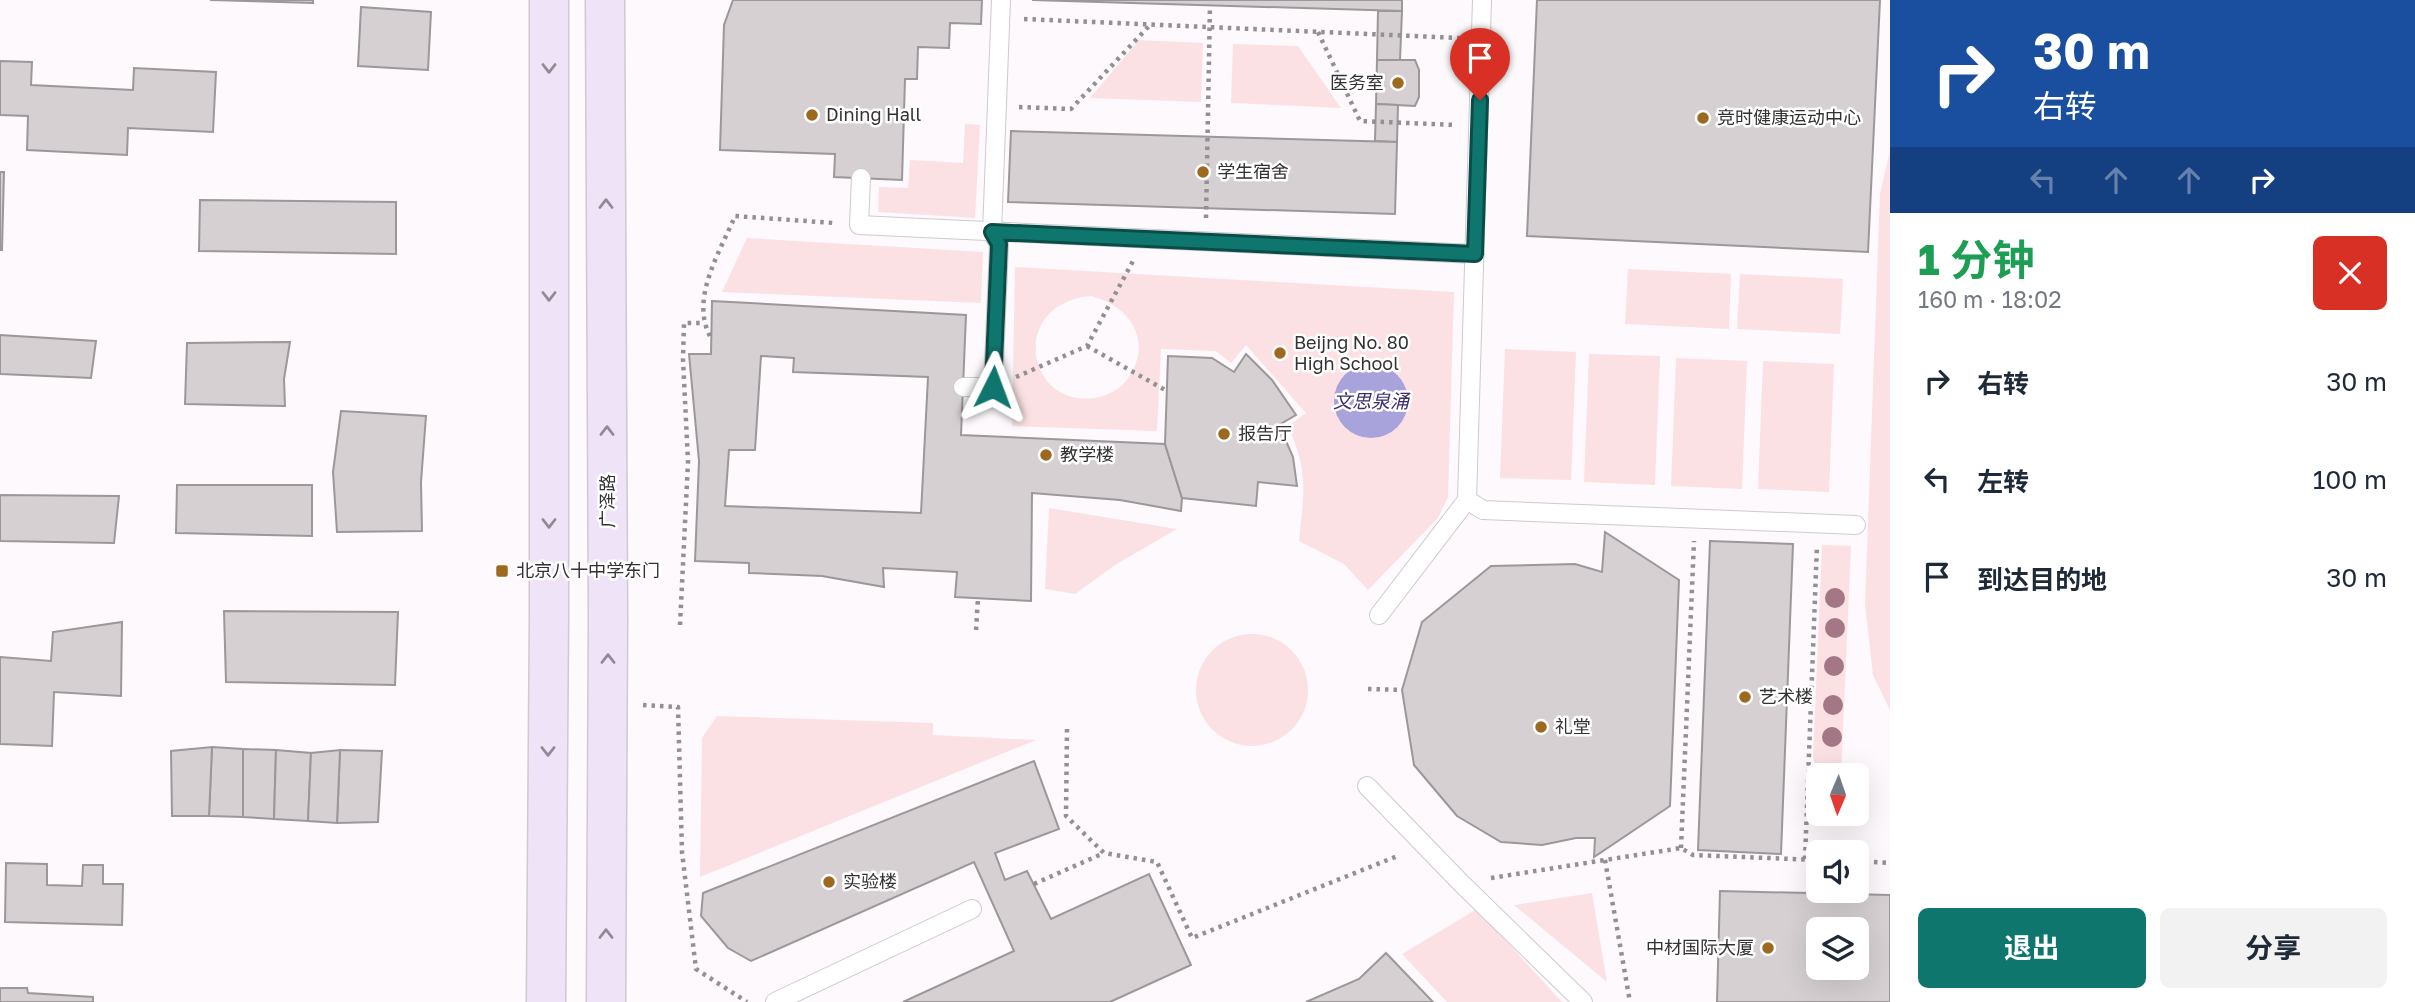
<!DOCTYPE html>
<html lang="zh">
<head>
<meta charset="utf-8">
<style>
	:root { --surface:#fff; --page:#f2f2f3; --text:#1f2937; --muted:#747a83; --accent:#0f766e }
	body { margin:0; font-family:"Golos Text","Noto Sans SC",sans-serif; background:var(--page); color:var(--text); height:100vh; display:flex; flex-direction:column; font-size:26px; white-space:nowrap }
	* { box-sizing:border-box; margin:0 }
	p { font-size:23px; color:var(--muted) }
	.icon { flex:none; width:38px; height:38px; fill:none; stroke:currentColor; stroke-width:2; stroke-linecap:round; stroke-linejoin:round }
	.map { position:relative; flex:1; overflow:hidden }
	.drawer { display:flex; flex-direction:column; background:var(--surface); width:525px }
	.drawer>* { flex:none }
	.top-card { background:#1a4fa0; color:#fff; overflow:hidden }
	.needle { width:46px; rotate:182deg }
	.controls { position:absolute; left:1806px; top:763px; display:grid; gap:14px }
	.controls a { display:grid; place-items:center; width:63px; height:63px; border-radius:10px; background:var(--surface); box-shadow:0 7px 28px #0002; font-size:35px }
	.pin { position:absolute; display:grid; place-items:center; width:60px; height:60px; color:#fff; margin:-72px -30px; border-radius:50% 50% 50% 0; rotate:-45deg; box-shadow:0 0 7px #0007 }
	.pin .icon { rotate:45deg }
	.me { position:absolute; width:77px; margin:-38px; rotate:3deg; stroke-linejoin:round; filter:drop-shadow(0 0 5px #0008) }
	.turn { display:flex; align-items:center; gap:24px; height:147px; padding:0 28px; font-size:32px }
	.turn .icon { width:91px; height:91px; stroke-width:2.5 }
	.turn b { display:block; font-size:49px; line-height:60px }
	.lanes { display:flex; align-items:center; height:66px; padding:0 28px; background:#0003; justify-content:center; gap:35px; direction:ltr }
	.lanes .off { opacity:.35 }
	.round { display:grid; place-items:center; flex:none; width:74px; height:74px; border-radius:10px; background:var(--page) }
	.headline { display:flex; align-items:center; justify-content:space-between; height:119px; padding:0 28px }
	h1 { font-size:42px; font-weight:700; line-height:52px; color:#1e9e55 }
	.action { display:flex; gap:14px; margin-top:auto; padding:14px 28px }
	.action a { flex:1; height:80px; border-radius:10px; background:var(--accent); color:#fff; font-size:28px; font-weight:700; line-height:80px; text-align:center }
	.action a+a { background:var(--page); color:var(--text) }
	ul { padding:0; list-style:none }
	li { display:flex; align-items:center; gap:21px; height:98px; padding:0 28px }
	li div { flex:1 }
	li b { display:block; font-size:26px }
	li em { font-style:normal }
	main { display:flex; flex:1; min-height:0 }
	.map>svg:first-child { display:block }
	.green { fill:#fbe1e4; fill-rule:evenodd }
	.water { fill:#a9a3db }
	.building { fill:#d6d0d3; stroke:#9c9799; stroke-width:2; fill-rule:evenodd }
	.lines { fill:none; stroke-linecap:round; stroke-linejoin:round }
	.lane-casing { stroke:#cecace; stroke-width:20 }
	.secondary-casing { stroke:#cecace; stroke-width:41 }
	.path { stroke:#939093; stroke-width:4.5; stroke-dasharray:3.5 5; stroke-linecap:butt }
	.lane { stroke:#fff; stroke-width:18 }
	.secondary { stroke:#eee3f7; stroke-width:38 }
	.tree { fill:#a37785 }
	.oneway { stroke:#908a95 }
	.route-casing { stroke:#0a4d48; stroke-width:18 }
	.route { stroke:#0f766e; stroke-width:12 }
	.poi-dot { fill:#9c691f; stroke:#fff; stroke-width:2.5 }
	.labels { text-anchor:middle; stroke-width:5; stroke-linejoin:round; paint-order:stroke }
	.poi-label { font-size:18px; fill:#333133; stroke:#fff; text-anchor:start }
	.street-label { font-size:18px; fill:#333133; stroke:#fff }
	.water-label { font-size:19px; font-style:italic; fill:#3b2d6f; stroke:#fff }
</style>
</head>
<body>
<main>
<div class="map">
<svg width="1890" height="1002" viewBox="0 0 1890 1002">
	<rect width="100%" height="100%" fill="#fdf9fd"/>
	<g class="green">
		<polygon points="1139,40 1203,43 1201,102 1090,98"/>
		<polygon points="1233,44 1298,46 1341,108 1231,103"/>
		<polygon points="965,124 980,125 975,218 878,212 879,187 908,188 910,160 963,163"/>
		<polygon points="1890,151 1890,710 1873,675 1865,604 1880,194"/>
		<polygon points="747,238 983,252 981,303 722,292"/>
		<path d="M 1015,267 L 1454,292 L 1448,497 L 1438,518 L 1368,590 L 1344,564 L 1299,541 C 1304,491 1309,474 1288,426 L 1306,413 L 1246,345 L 1231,363 L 1216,351 L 1161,349 L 1157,431 L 1012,426 ZM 1091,296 C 1131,306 1155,343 1126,381 C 1118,391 1106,396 1094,398 C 1025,407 1009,303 1091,296 ZM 1378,364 L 1390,368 L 1400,377 L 1358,436 L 1347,430 L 1339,421 Z"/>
		<polygon points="1628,269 1731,274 1729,329 1625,324"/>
		<polygon points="1740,274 1843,279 1840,334 1737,329"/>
		<polygon points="1505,349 1576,352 1571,480 1500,478"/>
		<polygon points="1589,354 1660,356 1655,485 1584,482"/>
		<polygon points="1676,358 1747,361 1742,489 1671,486"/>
		<polygon points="1763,361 1834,364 1829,492 1758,489"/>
		<polygon points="1049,508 1177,529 1115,565 1075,594 1045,589"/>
		<polygon points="1822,545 1851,546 1841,775 1819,775 1813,758"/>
		<circle cx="1252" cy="690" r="56"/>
		<polygon points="717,716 933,723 933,735 1036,740 700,877 702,738"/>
		<polygon points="1592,893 1607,982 1514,905"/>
		<polygon points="1477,909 1562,1002 1447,1002 1402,954"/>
	</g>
	<circle class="water" cx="1371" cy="401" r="37"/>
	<g class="building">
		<polygon points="210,0 313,0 313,3"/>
		<polygon points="733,0 982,0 981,24 950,23 949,48 918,47 917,79 905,79 902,180 834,177 835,154 720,150 724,25"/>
		<polygon points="1032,0 1402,0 1402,11"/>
		<polygon points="1537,0 1880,0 1868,252 1527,236"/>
		<polygon points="361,7 431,12 428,70 358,66"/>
		<polygon points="1378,11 1402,11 1400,60 1377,60"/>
		<polygon points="1377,60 1415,60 1419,70 1419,97 1415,106 1376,104"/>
		<polygon points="0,61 32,62 31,85 133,90 134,68 216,72 213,132 128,128 127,155 27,150 28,116 0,115"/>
		<polygon points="1376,104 1398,105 1397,142 1375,141"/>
		<polygon points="1011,131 1397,142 1395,214 1008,202"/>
		<polygon points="0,172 4,172 2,250 0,250"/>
		<polygon points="200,200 396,202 396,254 199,251"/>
		<path d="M 712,301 L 966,315 L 961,435 L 1165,444 L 1182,498 L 1181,511 L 1120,500 L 1032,493 L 1031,601 L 955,597 L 957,572 L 883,568 L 884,587 L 822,576 L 749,573 L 749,563 L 695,561 L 699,461 L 689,354 L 711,354 ZM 761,356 L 794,358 L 793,372 L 928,377 L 921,513 L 725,506 L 729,450 L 755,450 Z"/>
		<polygon points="0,335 96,341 91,378 0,374"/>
		<polygon points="290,342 284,379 285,406 185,404 187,343"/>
		<polygon points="1246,354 1272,380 1296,415 1279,425 1293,457 1297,486 1258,482 1256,506 1182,498 1165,444 1168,356 1212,358 1234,372"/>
		<polygon points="341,411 426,416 421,482 422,531 337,532 333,472"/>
		<polygon points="177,485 312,485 312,536 176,533"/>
		<polygon points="0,495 119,496 114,543 0,541"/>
		<polygon points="1605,532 1679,580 1670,806 1594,857 1595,838 1576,838 1542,845 1501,842 1457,816 1414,765 1402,690 1422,622 1491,566 1575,564 1602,572"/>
		<polygon points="1710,541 1793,544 1781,854 1698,850"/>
		<polygon points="224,611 398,612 395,685 226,682"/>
		<polygon points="122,622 121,696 54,692 52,746 0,744 0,657 51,661 53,632"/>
		<polygon points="212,747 243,749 243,817 209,816"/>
		<polygon points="212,747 209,816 172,816 171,751"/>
		<polygon points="243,749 276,750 274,819 243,817"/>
		<polygon points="276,750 311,753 308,821 274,819"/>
		<polygon points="340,750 382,751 378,822 337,823"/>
		<polygon points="340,750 337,823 308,821 311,753"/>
		<polygon points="1034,761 1059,829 995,853 1005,880 1027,871 1051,919 1149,874 1191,965 1110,1002 903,1002 1014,951 974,862 751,961 728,948 701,916 703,893"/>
		<polygon points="6,863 47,864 47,885 82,886 83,865 103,865 103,884 123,884 122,925 5,922"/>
		<path d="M 1720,891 L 1890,895 L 1890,1002 L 1717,1002 ZM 1818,929 L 1857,929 L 1857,968 L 1818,968 Z"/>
		<polygon points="1386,953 1433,1002 1306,1002 1359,979"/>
		<polygon points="0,988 27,988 28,993 93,997 93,1002 0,1002"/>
	</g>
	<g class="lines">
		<g class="lane-casing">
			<g id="lane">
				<polyline points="861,178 859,225 1475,254"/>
				<polyline points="963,387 993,387 999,244 992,232 1001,0"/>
				<polyline points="1467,500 1483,510 1856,525"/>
				<polyline points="1379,615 1467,500 1482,0"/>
				<polyline points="1367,786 1461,883 1583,1002"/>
				<polyline points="775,1002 972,909"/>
			</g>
		</g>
		<g class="secondary-casing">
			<g id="secondary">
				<polyline points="605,0 608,617 606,1002"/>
				<polyline points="546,1002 549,617 549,0"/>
			</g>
		</g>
		<g class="path">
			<polyline points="1024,19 1459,38"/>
			<polyline points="1318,32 1360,121 1456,125"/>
			<polyline points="1019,107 1071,109 1149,26"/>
			<polyline points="1206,218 1210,5"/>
			<path d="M 710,336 C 690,298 720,252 735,216 L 834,223"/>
			<polyline points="1087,346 1167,391"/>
			<polyline points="1016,377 1087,346 1133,261"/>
			<polyline points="680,625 688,462 683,359 684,323 703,323"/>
			<polyline points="976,630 978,598"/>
			<polyline points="1368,689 1402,690"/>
			<polyline points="643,705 678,707 682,852 696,969 747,1002"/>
			<polyline points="1067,729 1066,816 1104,853 1157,862 1192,938 1400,855"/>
			<polyline points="1681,848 1694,541"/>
			<polyline points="1805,859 1817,545"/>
			<polyline points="1605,860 1630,1002"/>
			<polyline points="1857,861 1890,863"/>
			<polyline points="1491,878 1681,848 1693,855 1818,860"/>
			<polyline points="1034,884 1104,853"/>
		</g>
		<use href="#lane" class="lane"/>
		<use href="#secondary" class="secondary"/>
	</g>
	<g class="tree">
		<circle cx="1835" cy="598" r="10"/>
		<circle cx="1835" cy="628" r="10"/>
		<circle cx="1834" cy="666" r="10"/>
		<circle cx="1833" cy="705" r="10"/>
		<circle cx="1832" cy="737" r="10"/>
	</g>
	<defs><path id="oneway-chevron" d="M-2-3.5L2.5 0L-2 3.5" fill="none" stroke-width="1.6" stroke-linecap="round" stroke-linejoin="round" transform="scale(1.75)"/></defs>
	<g class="oneway">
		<use href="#oneway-chevron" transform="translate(549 68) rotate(90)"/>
		<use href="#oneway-chevron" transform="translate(606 204) rotate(-90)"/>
		<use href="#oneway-chevron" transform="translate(549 296) rotate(90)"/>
		<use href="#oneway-chevron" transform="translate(607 431) rotate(-90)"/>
		<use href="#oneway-chevron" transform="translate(549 523) rotate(90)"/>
		<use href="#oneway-chevron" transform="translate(608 659) rotate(-90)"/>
		<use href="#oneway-chevron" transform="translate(548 751) rotate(90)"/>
		<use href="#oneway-chevron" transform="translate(606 934) rotate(-90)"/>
	</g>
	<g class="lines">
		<g class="route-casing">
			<polyline id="route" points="993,387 999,244 992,232 1475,254 1480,100"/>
		</g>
		<use href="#route" class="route"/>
	</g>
	<g class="poi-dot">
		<circle cx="1398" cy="83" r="7"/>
		<circle cx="812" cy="115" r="7"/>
		<circle cx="1703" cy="118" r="7"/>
		<circle cx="1203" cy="172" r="7"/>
		<circle cx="1280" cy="353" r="7"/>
		<circle cx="1224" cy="434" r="7"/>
		<circle cx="1046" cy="455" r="7"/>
		<rect x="495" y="564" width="14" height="14" rx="3.5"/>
		<circle cx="1745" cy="697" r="7"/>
		<circle cx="1541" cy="727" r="7"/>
		<circle cx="829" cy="882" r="7"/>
		<circle cx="1768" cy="948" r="7"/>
	</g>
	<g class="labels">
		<g class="poi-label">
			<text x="1384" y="89" text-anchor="end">医务室</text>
			<text x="826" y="121">Dining Hall</text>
			<text x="1717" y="124">竞时健康运动中心</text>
			<text x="1217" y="178">学生宿舍</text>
			<text x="1294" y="349">Beijng No. 80<tspan x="1294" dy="21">High School</tspan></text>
			<text x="1238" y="440">报告厅</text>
			<text x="1060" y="461">教学楼</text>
			<text x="516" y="577">北京八十中学东门</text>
			<text x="1759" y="703">艺术楼</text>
			<text x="1555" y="733">礼堂</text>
			<text x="843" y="888">实验楼</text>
			<text x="1754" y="954" text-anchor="end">中材国际大厦</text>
		</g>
		<g class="street-label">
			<text transform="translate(608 501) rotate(-90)" y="6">广泽路</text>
		</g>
		<g class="water-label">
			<text x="1371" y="408">文思泉涌</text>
		</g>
	</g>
</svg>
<div class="controls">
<a><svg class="needle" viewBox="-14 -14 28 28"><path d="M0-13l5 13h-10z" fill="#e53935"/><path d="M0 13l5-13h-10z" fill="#747a83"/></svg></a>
<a><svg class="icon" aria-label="sound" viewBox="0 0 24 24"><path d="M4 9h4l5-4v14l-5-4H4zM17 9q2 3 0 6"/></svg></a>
<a><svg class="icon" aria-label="layers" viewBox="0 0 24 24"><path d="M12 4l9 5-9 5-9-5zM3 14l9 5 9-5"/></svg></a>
</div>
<div class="pin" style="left:1480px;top:100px;background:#d93025"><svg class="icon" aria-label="arrive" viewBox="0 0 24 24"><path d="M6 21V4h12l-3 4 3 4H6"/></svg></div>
<svg class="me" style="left:993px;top:387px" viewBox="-20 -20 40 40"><path d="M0-17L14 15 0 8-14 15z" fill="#0f766e" stroke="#fff" stroke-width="4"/></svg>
</div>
<section class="drawer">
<div class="top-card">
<div class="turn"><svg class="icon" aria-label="right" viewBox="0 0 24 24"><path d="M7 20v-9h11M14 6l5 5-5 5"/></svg><div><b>30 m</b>右转</div></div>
<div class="lanes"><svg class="icon off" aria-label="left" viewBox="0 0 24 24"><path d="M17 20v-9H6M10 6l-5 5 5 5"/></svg><svg class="icon off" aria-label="ahead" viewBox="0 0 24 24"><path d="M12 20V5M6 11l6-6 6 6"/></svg><svg class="icon off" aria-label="ahead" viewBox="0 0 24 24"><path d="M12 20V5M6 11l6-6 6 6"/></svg><svg class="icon" aria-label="right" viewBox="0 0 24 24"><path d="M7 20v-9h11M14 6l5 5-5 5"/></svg></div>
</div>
<div class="headline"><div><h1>1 分钟</h1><p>160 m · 18:02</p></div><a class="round" style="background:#d93025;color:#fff"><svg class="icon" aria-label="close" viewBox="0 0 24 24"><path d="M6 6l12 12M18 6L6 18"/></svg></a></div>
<ul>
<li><svg class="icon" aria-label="right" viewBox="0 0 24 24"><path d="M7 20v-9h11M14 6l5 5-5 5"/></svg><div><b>右转</b></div><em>30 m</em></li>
<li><svg class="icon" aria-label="left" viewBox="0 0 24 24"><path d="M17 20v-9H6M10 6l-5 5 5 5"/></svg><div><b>左转</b></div><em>100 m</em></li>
<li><svg class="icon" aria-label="arrive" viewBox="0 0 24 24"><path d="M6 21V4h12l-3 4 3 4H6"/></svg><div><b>到达目的地</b></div><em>30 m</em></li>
</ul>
<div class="action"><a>退出</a><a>分享</a></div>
</section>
</main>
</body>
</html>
